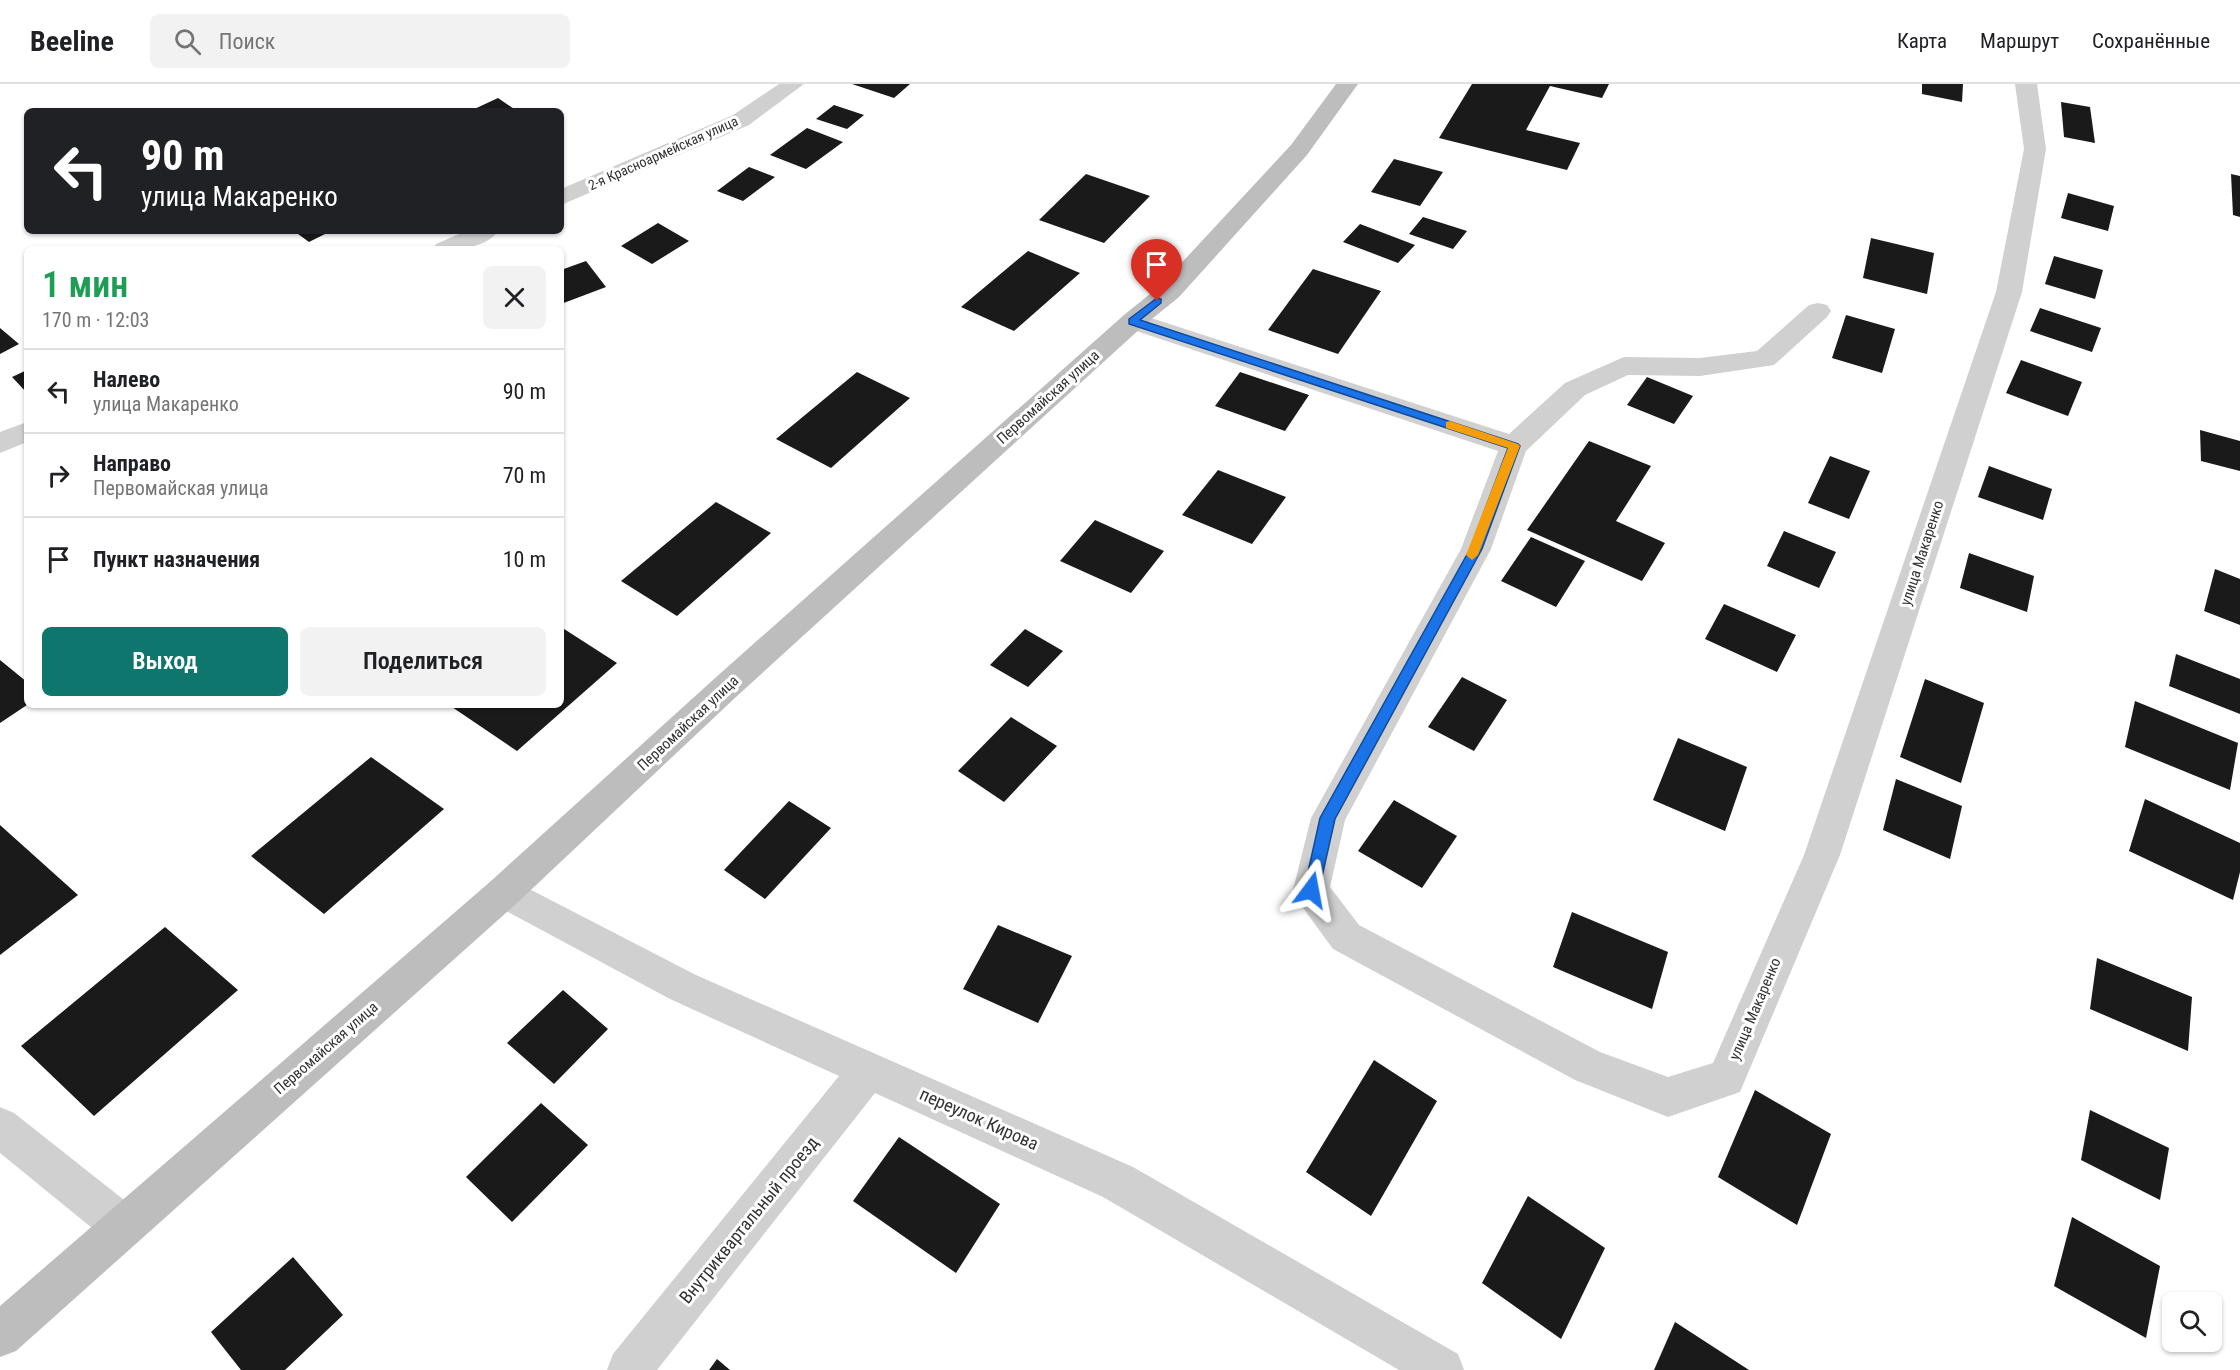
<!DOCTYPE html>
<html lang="ru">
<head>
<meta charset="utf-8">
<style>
	:root { --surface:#fff; --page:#f2f2f2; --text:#202124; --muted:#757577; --line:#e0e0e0; --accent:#0f766e }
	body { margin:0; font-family:"Roboto Condensed",sans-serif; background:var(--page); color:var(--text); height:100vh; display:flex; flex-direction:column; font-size:22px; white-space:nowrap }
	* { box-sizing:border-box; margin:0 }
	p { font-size:20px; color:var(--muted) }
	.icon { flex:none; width:33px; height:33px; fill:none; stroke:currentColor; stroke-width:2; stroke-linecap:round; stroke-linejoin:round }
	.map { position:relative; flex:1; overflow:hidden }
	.drawer { position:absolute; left:24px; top:162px; width:540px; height:462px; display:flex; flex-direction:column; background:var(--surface); border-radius:9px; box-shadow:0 2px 4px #0004 }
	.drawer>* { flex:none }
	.hud { position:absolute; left:24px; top:24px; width:540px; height:126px; border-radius:9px; box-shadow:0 2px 4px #0004; background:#202124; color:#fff; overflow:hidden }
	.fabs { position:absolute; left:2162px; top:1208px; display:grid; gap:12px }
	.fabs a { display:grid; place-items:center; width:60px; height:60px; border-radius:9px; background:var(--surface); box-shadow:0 2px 4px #0004; font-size:30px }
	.pin { position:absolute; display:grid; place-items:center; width:51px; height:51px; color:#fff; margin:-62px -26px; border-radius:50% 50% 50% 0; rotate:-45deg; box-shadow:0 0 6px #0007 }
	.pin .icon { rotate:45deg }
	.me { position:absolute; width:66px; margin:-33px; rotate:13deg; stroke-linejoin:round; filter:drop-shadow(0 0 4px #0008) }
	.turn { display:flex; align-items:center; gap:21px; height:126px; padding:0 18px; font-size:27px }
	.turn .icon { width:78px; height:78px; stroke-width:2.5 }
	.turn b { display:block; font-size:42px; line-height:51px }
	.round { display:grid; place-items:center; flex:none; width:63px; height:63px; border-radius:9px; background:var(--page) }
	.headline { display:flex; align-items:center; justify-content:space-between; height:102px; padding:0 18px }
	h1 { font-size:36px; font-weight:600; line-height:45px; color:#1e9e55 }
	.cta { display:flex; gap:12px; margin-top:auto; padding:12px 18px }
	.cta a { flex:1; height:69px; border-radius:9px; background:var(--accent); color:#fff; font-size:24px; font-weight:600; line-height:69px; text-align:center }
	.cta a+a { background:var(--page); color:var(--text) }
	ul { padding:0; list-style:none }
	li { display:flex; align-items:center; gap:18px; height:84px; padding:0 18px; border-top:2px solid var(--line) }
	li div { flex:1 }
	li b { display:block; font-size:22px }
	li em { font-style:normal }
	header { display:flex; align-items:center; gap:36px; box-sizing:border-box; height:84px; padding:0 30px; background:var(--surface); border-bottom:2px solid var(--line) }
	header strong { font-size:28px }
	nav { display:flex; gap:33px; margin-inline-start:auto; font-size:21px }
	.search { width:420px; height:54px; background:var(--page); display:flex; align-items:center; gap:15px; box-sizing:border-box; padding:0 21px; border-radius:9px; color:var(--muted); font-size:22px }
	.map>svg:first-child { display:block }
	.building { fill:#1a1a1a }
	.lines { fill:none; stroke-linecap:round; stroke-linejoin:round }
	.minor { fill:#d0d0d0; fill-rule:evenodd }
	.secondary { fill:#bdbdbd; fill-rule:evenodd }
	.route { fill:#1a73e8; stroke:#114b97; stroke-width:1.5 }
	.slow { fill:#f59e0b }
	.labels { text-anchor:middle; stroke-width:6; stroke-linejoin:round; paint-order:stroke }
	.far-street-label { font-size:14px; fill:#333; stroke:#fff }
	.street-label { font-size:15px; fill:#333; stroke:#fff }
	.near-street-label { font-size:18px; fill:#333; stroke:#fff }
</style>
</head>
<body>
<header>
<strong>Beeline</strong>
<div class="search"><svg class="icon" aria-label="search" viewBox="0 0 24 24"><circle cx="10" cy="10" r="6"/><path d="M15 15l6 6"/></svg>Поиск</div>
<nav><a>Карта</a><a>Маршрут</a><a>Сохранённые</a></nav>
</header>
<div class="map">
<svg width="2240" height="1286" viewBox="0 0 2240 1286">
	<rect width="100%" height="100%" fill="#fff"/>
	<g class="building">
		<polygon points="852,0 910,0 894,14"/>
		<polygon points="1472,0 1609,0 1602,14 1550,2 1526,46 1580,59 1567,86 1439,54"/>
		<polygon points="1922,0 1963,0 1962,18 1922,10"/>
		<polygon points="498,14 517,27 470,27"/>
		<polygon points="2061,18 2090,23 2095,59 2064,53"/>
		<polygon points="834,21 864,31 847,45 816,35"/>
		<polygon points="807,44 843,58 806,85 770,71"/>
		<polygon points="1394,75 1443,88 1420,122 1371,108"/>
		<polygon points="749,83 775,93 743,117 717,107"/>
		<polygon points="1086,90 1150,112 1104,159 1039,136"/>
		<polygon points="2231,90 2240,92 2240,133 2233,131"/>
		<polygon points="2068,109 2114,122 2108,147 2061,134"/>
		<polygon points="1423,133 1467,147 1453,165 1409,150"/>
		<polygon points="658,139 689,157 652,180 621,162"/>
		<polygon points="1360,140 1415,161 1398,179 1343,158"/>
		<polygon points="294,147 331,147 309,158"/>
		<polygon points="1871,154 1934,169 1927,210 1863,194"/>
		<polygon points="1028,167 1080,189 1014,247 961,223"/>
		<polygon points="2054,172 2103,186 2095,215 2045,200"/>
		<polygon points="586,177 606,203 561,220 561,186"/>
		<polygon points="1313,185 1381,207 1338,270 1268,246"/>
		<polygon points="2040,224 2101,244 2092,268 2030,247"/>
		<polygon points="1846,231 1895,245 1882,289 1832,274"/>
		<polygon points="0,244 19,260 0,270"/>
		<polygon points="2021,276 2082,298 2068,332 2006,309"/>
		<polygon points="27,286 27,309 12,293"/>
		<polygon points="857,288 910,314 831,384 776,355"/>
		<polygon points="1240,288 1309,311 1285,347 1215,322"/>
		<polygon points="1647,293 1693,312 1674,340 1627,321"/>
		<polygon points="2200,346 2240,357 2240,387 2201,377"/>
		<polygon points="1589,357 1651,382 1616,437 1665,459 1642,497 1527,446"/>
		<polygon points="1830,372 1870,387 1849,435 1808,419"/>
		<polygon points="1989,382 2052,405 2043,436 1978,413"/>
		<polygon points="1218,386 1286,413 1252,460 1182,431"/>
		<polygon points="716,418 771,449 677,532 621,497"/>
		<polygon points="1095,436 1164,467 1131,509 1060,477"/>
		<polygon points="1784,447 1836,468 1819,504 1767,482"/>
		<polygon points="1531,453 1585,477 1556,523 1501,497"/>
		<polygon points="1969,469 2034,492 2027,528 1960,504"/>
		<polygon points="2215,485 2240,495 2240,541 2204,527"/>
		<polygon points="1724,520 1796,551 1777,588 1705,555"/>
		<polygon points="561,543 617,579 517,667 449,621 561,621"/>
		<polygon points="1025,545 1063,567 1028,603 990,581"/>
		<polygon points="2176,570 2240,595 2240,630 2169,602"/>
		<polygon points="0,576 27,598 27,621 0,639"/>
		<polygon points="1462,593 1507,616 1474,667 1428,643"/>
		<polygon points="1925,595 1984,619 1961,699 1900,673"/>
		<polygon points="2135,617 2238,659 2230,706 2125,663"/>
		<polygon points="1011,633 1057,662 1004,718 958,687"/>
		<polygon points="1678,654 1747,683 1725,747 1653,716"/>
		<polygon points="371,673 444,725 324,830 251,772"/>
		<polygon points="1896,695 1962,722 1950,775 1883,746"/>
		<polygon points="2145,715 2240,759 2240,788 2233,816 2129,767"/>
		<polygon points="1394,716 1457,752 1422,804 1358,767"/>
		<polygon points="789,717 831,744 765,815 724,786"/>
		<polygon points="0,741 78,811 0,871"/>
		<polygon points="1572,828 1668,868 1652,925 1553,883"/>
		<polygon points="998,841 1072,872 1038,939 963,905"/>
		<polygon points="165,843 238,906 94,1032 21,962"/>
		<polygon points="2097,874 2192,913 2188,967 2090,925"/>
		<polygon points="563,906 608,945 554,1000 507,959"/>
		<polygon points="1374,976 1437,1017 1371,1132 1306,1088"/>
		<polygon points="1755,1006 1831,1050 1797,1141 1718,1093"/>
		<polygon points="541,1019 588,1061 512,1138 466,1093"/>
		<polygon points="2090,1026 2169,1064 2160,1116 2081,1076"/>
		<polygon points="899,1053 1000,1120 956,1189 853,1117"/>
		<polygon points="1528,1112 1605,1164 1561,1255 1482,1199"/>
		<polygon points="2072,1133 2160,1182 2146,1254 2054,1202"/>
		<polygon points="293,1173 343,1231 285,1286 241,1286 211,1248"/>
		<polygon points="1675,1238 1749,1286 1654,1286"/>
		<polygon points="717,1275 730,1286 709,1286"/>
	</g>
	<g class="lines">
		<g class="minor">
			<polygon points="779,0 804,0 749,41 561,121 561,105 733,31"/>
			<polygon points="2015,0 2037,0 2046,65 2022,208 1840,771 1740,1008 1668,1033 1575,996 1333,865 1298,817 1293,806 1311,734 1461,465 1498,367 1124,243 1120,237 1124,231 1133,229 1142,231 1509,350 1565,299 1624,273 1700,274 1757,267 1809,221 1818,219 1827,221 1831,227 1827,233 1774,281 1700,292 1628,291 1585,311 1526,367 1491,465 1345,736 1330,803 1359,841 1600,968 1668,993 1713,979 1804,771 1996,208 2024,65"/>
			<path d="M 466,147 L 498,147 C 485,166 454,165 433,165 L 436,160 Z"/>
			<polygon points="27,338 27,358 0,369 0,348"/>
			<polygon points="504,792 696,891 1133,1083 1458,1270 1464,1286 1399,1286 1103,1113 875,1009 657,1286 607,1286 613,1270 839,992 670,915 491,819 486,808 491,797"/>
			<polygon points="0,1023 14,1029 138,1127 144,1142 138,1157 123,1163 108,1157 0,1069"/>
		</g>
		<polygon class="secondary" points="1336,0 1358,0 1307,71 1179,213 1142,243 736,613 517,819 16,1267 0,1273 0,1222 491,797 714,595 1124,231 1161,201 1291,61"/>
	</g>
	<polygon class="route" points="1157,214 1161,215 1161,219 1140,236 1518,360 1520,362 1482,465 1335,735 1319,806 1317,810 1311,812 1306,810 1304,806 1320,734 1470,465 1508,364 1129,240 1129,235"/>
	<polygon class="slow" points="1450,337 1518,360 1520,362 1478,471 1472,476 1466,471 1508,364 1446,344 1446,338"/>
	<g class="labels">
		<g class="far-street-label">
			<text transform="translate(663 69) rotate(-24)" y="5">2-я Красноармейская улица</text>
		</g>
		<g class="street-label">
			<text transform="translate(1048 313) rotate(-42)" y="5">Первомайская улица</text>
			<text transform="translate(1922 469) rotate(-72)" y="5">улица Макаренко</text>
			<text transform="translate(688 639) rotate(-43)" y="5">Первомайская улица</text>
			<text transform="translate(1755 925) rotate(-67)" y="5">улица Макаренко</text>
			<text transform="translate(326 964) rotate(-41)" y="5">Первомайская улица</text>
		</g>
		<g class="near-street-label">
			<text transform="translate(979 1035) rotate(24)" y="6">переулок Кирова</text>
			<text transform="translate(749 1136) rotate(-51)" y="6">Внутриквартальный проезд</text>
		</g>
	</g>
</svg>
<div class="fabs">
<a><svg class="icon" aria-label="search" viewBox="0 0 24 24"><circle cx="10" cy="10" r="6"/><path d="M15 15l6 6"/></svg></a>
</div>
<div class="pin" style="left:1157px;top:217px;background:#d93025"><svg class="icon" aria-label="arrive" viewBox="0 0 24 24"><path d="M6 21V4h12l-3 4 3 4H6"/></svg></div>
<svg class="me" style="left:1311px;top:806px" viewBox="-20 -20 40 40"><path d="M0-17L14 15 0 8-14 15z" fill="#1a73e8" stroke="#fff" stroke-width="4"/></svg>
<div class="hud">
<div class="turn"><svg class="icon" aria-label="left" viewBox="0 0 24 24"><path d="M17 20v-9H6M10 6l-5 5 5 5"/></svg><div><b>90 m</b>улица Макаренко</div></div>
</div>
<section class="drawer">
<div class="headline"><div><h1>1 мин</h1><p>170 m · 12:03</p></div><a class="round"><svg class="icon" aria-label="close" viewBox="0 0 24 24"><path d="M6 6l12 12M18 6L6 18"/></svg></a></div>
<ul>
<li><svg class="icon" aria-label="left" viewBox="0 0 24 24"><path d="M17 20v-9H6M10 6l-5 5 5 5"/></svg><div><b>Налево</b><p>улица Макаренко</p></div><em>90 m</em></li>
<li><svg class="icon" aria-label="right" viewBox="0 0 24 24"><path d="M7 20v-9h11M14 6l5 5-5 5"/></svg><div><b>Направо</b><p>Первомайская улица</p></div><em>70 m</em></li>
<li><svg class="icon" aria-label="arrive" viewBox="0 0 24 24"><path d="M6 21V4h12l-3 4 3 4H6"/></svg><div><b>Пункт назначения</b></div><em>10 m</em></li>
</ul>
<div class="cta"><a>Выход</a><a>Поделиться</a></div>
</section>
</div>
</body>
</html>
